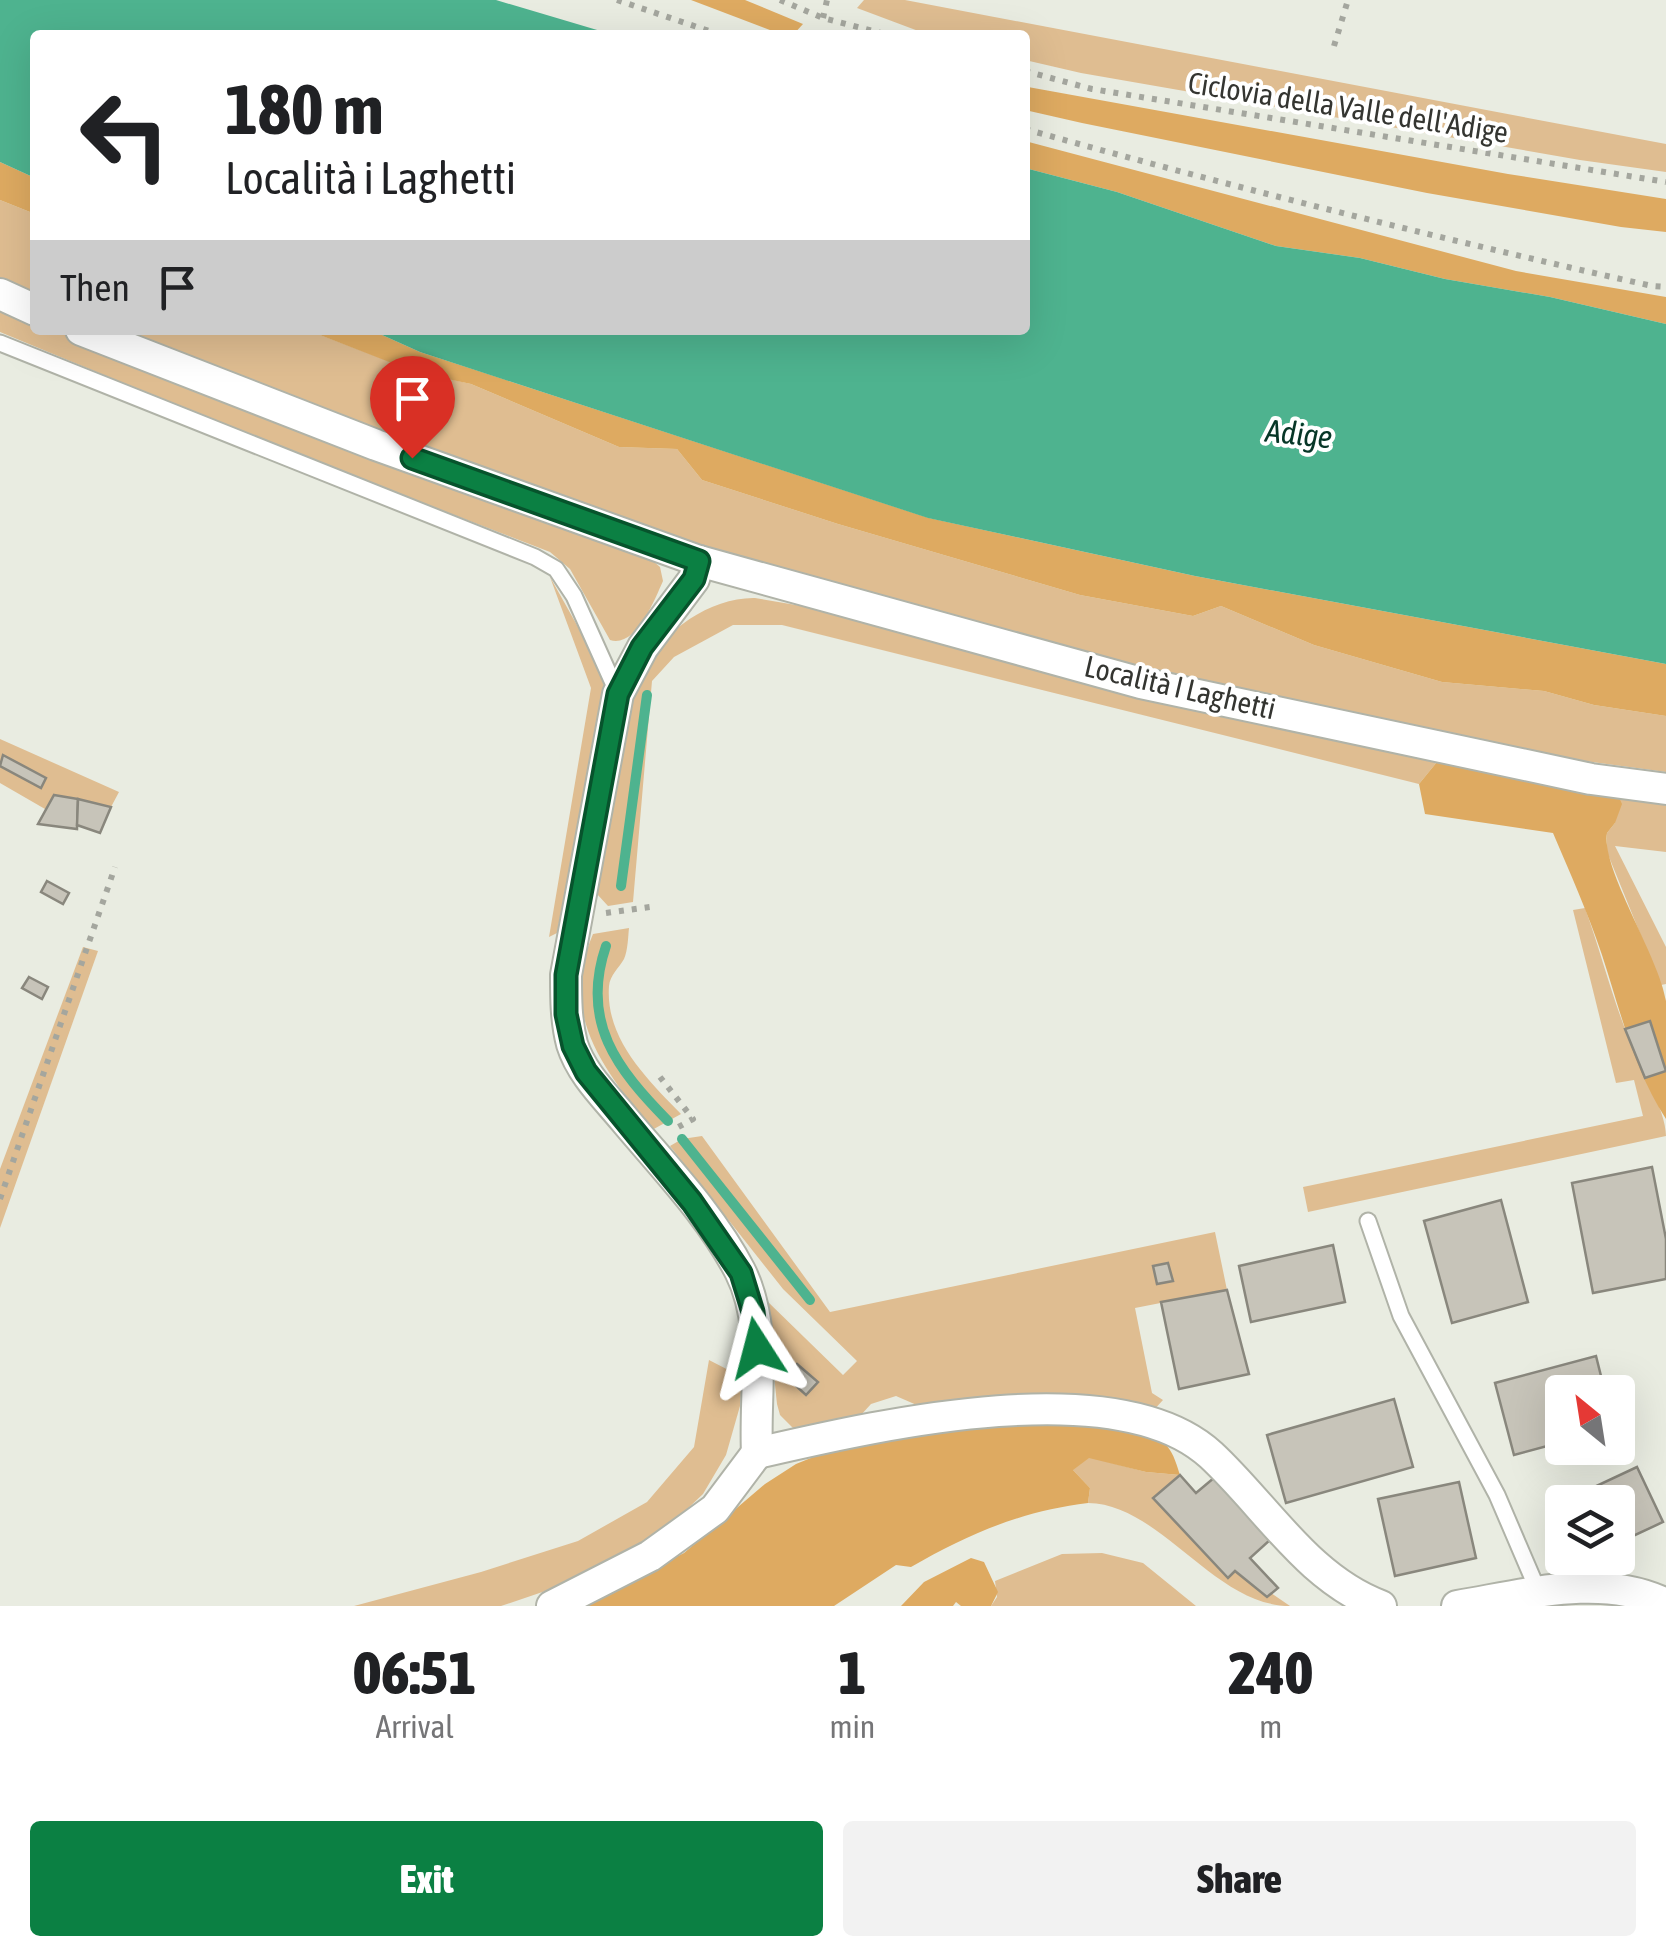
<!DOCTYPE html>
<html lang="en">
<head>
<meta charset="utf-8">
<style>
	:root { --surface:#fff; --page:#f2f2f2; --text:#202124; --muted:#757577; --accent:#0b8043 }
	body { margin:0; font-family:"Asap Condensed",sans-serif; background:var(--page); color:var(--text); height:100vh; display:flex; flex-direction:column; font-size:38px; white-space:nowrap }
	* { box-sizing:border-box; margin:0 }
	p { font-size:32px; color:var(--muted) }
	.icon { flex:none; width:55px; height:55px; fill:none; stroke:currentColor; stroke-width:2; stroke-linecap:round; stroke-linejoin:round }
	.map { position:relative; height:1606px; overflow:hidden }
	.details { display:flex; flex-direction:column; background:var(--surface); flex:1 }
	.details>* { flex:none }
	.hud { position:absolute; left:30px; top:30px; width:1000px; height:305px; border-radius:10px; box-shadow:0 10px 40px #0002; background:#fff; color:var(--text); overflow:hidden }
	.needle { width:65px; rotate:330deg }
	.fabs { position:absolute; left:1545px; top:1375px; display:grid; gap:20px }
	.fabs a { display:grid; place-items:center; width:90px; height:90px; border-radius:10px; background:var(--surface); box-shadow:0 10px 40px #0002; font-size:50px }
	.pin { position:absolute; display:grid; place-items:center; width:85px; height:85px; color:#fff; margin:-102px -42px; border-radius:50% 50% 50% 0; rotate:-45deg; box-shadow:0 0 10px #0007 }
	.pin .icon { rotate:45deg }
	.me { position:absolute; width:110px; margin:-55px; rotate:351deg; stroke-linejoin:round; filter:drop-shadow(0 0 8px #0008) }
	.turn { display:flex; align-items:center; gap:35px; height:210px; padding:0 30px; font-size:45px }
	.turn .icon { width:130px; height:130px; stroke-width:2.5 }
	.turn b { display:block; font-size:70px; line-height:85px }
	.then { display:flex; align-items:center; height:95px; padding:0 30px; background:#0003; gap:20px; font-size:38px }
	.eta { display:flex; justify-content:space-evenly; align-items:center; height:170px; text-align:center }
	.eta b { font-size:60px; font-weight:800; line-height:70px }
	.button { display:flex; gap:20px; margin-top:auto; padding:20px 30px }
	.button a { flex:1; height:115px; border-radius:10px; background:var(--accent); color:#fff; font-size:40px; font-weight:800; line-height:115px; text-align:center }
	.button a+a { background:var(--page); color:var(--text) }
	.map>svg:first-child { display:block }
	.green { fill:#dfbd91 }
	.forest { fill:#deaa61 }
	.water { fill:#4eb38f }
	.lines { fill:none; stroke-linecap:round; stroke-linejoin:round }
	.stream { stroke:#4eb38f; stroke-width:10 }
	.building { fill:#c7c4b9; stroke:#89877d; stroke-width:2.5 }
	.service-casing { stroke:#b0b3a8; stroke-width:19 }
	.minor-casing { stroke:#b0b3a8; stroke-width:34 }
	.path { stroke:#a4a69e; stroke-width:6; stroke-dasharray:5 8; stroke-linecap:butt }
	.service { stroke:#fff; stroke-width:15 }
	.minor { stroke:#fff; stroke-width:30 }
	.route-casing { stroke:#07532c; stroke-width:25 }
	.route { stroke:#0b8043; stroke-width:18 }
	.labels { text-anchor:middle; stroke-width:8; stroke-linejoin:round; paint-order:stroke }
	.street-label { font-size:30px; fill:#343531; stroke:#fff }
	.water-label { font-size:32px; font-style:italic; fill:#073627; stroke:#fff }
</style>
</head>
<body>
<div class="map">
<svg width="1666" height="1606" viewBox="0 0 1666 1606">
	<rect width="100%" height="100%" fill="#e9ece1"/>
	<g class="green">
		<polygon points="864,0 905,0 1666,144 1666,172 1580,160 1081,73 1025,60 1025,35 929,35 857,8"/>
		<polygon points="0,200 35,214 35,299 0,283"/>
		<path d="M 0,304 L 35,320 L 35,330 L 58,330 L 121,358 L 646,555 L 660,567 L 663,581 C 654,601 636,648 610,640 L 570,569 L 550,552 L 280,448 L 0,332 Z"/>
		<polygon points="109,330 307,330 415,371 471,384 619,447 677,449 702,480 838,524 1080,595 1193,616 1221,606 1314,645 1442,682 1544,691 1594,705 1666,716 1666,772 1548,756 1371,722 1082,654 688,544"/>
		<polygon points="550,577 596,659 604,686 557,933 549,937 591,688"/>
		<path d="M 755,598 L 843,613 L 1441,757 L 1419,784 L 782,625 L 733,625 L 674,657 L 652,681 L 633,902 L 608,906 L 597,894 C 606,849 614,803 622,758 C 627,729 630,695 644,669 C 663,630 712,597 755,598 Z"/>
		<polygon points="0,739 119,792 111,807 55,795 45,809 0,783"/>
		<polygon points="1616,791 1666,798 1666,852 1615,846 1666,947 1666,984 1661,985 1607,852 1607,833 1615,823"/>
		<path d="M 1585,908 C 1600,950 1611,993 1627,1034 C 1638,1062 1666,1110 1666,1136 L 1308,1212 L 1303,1187 L 1643,1116 L 1634,1080 L 1616,1083 L 1573,910 Z"/>
		<path d="M 629,928 C 628,937 628,950 624,959 C 619,968 610,975 609,986 C 605,1039 648,1080 681,1114 L 652,1130 C 604,1068 558,1016 593,934 Z"/>
		<polygon points="83,947 98,951 0,1228 0,1169"/>
		<polygon points="702,1136 830,1312 1215,1232 1227,1290 1135,1308 1152,1393 1163,1400 1151,1413 1070,1396 1043,1394 919,1406 896,1396 871,1404 860,1416 795,1430 780,1415 777,1404 766,1300 843,1375 857,1361 783,1289 670,1146 682,1139"/>
		<polygon points="709,1360 742,1377 740,1406 726,1455 703,1494 659,1536 563,1585 501,1606 354,1606 481,1572 578,1541 647,1502 694,1447"/>
		<path d="M 1089,1457 L 1146,1472 L 1180,1475 L 1154,1499 L 1227,1577 L 1235,1571 L 1267,1596 L 1271,1593 L 1290,1606 C 1214,1606 1161,1504 1088,1503 L 1090,1488 L 1072,1469 Z"/>
		<polygon points="1102,1553 1143,1563 1196,1606 991,1606 997,1597 995,1581 1062,1554"/>
	</g>
	<g class="forest">
		<polygon points="691,0 745,0 803,24 793,35 783,35"/>
		<polygon points="1028,87 1508,174 1666,199 1666,232 1621,227 1427,193 1082,123 1025,110 1025,89"/>
		<polygon points="1025,141 1516,271 1666,297 1666,324 1550,297 1445,279 1360,258 1276,246 1117,192 1025,168"/>
		<polygon points="0,162 35,178 35,214 0,200"/>
		<polygon points="307,330 371,330 420,352 929,518 1195,576 1666,664 1666,716 1594,705 1544,691 1442,682 1314,645 1221,606 1193,616 1080,595 838,524 702,480 677,449 619,447 471,384 415,372"/>
		<path d="M 1441,757 L 1616,791 L 1622,804 L 1615,823 L 1607,833 C 1601,869 1659,956 1666,1001 C 1666,1037 1666,1082 1666,1119 C 1634,1070 1620,1010 1602,955 C 1588,913 1570,873 1553,833 L 1425,814 L 1419,784 Z"/>
		<path d="M 1005,1419 C 1038,1422 1147,1424 1167,1446 C 1174,1454 1177,1466 1180,1475 L 1146,1472 L 1089,1458 L 1073,1470 L 1090,1488 L 1088,1503 C 1022,1511 968,1534 911,1567 L 896,1565 L 834,1606 L 578,1606 L 684,1553 L 765,1484 L 796,1464 L 838,1447 Z"/>
		<polygon points="971,1558 984,1562 998,1592 991,1606 961,1606 956,1602 953,1606 901,1606 924,1582"/>
	</g>
	<g class="water">
		<polygon points="0,0 496,0 614,35 35,35 35,178 0,162"/>
		<polygon points="1025,168 1117,192 1276,246 1360,258 1445,279 1550,297 1666,324 1666,664 1195,576 928,518 420,352 371,330 1025,330"/>
	</g>
	<g class="lines">
		<g class="stream">
			<polyline points="621,886 647,695"/>
			<path d="M 606,946 C 580,1022 617,1069 668,1121"/>
			<polyline points="682,1139 810,1300"/>
		</g>
	</g>
	<g class="building">
		<polygon points="3,755 46,778 41,788 0,766"/>
		<polygon points="54,795 78,799 77,829 38,824"/>
		<polygon points="78,799 111,807 100,833 77,825"/>
		<polygon points="47,881 69,893 63,904 41,892"/>
		<polygon points="29,977 48,987 42,999 22,988"/>
		<polygon points="1650,1021 1666,1071 1645,1078 1625,1029"/>
		<polygon points="1652,1167 1666,1239 1666,1279 1593,1293 1572,1183"/>
		<polygon points="1501,1200 1528,1302 1452,1323 1424,1221"/>
		<polygon points="1333,1245 1345,1302 1251,1322 1239,1266"/>
		<polygon points="1168,1263 1173,1281 1157,1284 1153,1266"/>
		<polygon points="1227,1290 1249,1374 1179,1389 1161,1302"/>
		<polygon points="1596,1356 1605,1392 1562,1392 1562,1442 1514,1455 1495,1383"/>
		<polygon points="797,1364 818,1382 806,1395 786,1377"/>
		<polygon points="1394,1399 1413,1467 1286,1503 1267,1435"/>
		<polygon points="1637,1467 1663,1522 1618,1543 1618,1502 1581,1502 1577,1495"/>
		<polygon points="1180,1475 1196,1493 1215,1477 1270,1540 1250,1558 1278,1588 1267,1597 1235,1571 1228,1578 1153,1498"/>
		<polygon points="1459,1482 1476,1558 1395,1576 1378,1499"/>
	</g>
	<g class="lines">
		<g class="service-casing">
			<g id="service">
				<polyline points="0,343 535,557 556,569 574,596 618,694"/>
				<polyline points="1368,1221 1401,1316 1497,1495 1539,1593"/>
			</g>
		</g>
		<g class="minor-casing">
			<g id="minor">
				<polyline points="0,294 35,310"/>
				<polyline points="81,330 376,445 699,561 1141,683 1591,779 1666,789"/>
				<path d="M 699,561 L 694,579 L 643,647 L 618,694 L 566,975 C 566,998 566,1021 572,1044 C 581,1073 605,1096 624,1119 C 664,1167 711,1215 740,1271 C 768,1326 754,1394 757,1453"/>
				<path d="M 757,1453 C 871,1427 1116,1368 1211,1455 C 1266,1506 1308,1579 1381,1606"/>
				<polyline points="552,1606 650,1556 715,1509 757,1453"/>
				<path d="M 1457,1606 C 1524,1595 1602,1572 1666,1604"/>
			</g>
		</g>
		<g class="path">
			<polyline points="617,0 721,35"/>
			<polyline points="780,0 823,18 889,35"/>
			<polyline points="823,18 827,0"/>
			<polyline points="1334,46 1348,0"/>
			<polyline points="1025,71 1092,89 1666,182"/>
			<path d="M 1025,129 C 1232,187 1441,239 1652,286 L 1666,287"/>
			<polyline points="606,913 650,907"/>
			<polyline points="660,1077 693,1119 673,1130"/>
			<polyline points="0,1199 115,867"/>
		</g>
		<use href="#service" class="service"/>
		<use href="#minor" class="minor"/>
	</g>
	<g class="lines">
		<g class="route-casing">
			<polyline id="route" points="412,458 699,561 694,579 642,647 618,694 566,975 566,1014 573,1046 586,1072 692,1202 741,1273 753,1312 757,1348"/>
		</g>
		<use href="#route" class="route"/>
	</g>
	<g class="labels">
		<g class="street-label">
			<text transform="translate(1348 108) rotate(9)" y="10">Ciclovia della Valle dell'Adige</text>
			<text transform="translate(1180 688) rotate(13)" y="10">Località I Laghetti</text>
		</g>
		<g class="water-label">
			<text transform="translate(1299 434) rotate(6)" y="11">Adige</text>
		</g>
	</g>
</svg>
<div class="fabs">
<a><svg class="needle" viewBox="-14 -14 28 28"><path d="M0-13l5 13h-10z" fill="#e53935"/><path d="M0 13l5-13h-10z" fill="#757577"/></svg></a>
<a><svg class="icon" aria-label="layers" viewBox="0 0 24 24"><path d="M12 4l9 5-9 5-9-5zM3 14l9 5 9-5"/></svg></a>
</div>
<div class="pin" style="left:412px;top:458px;background:#d93025"><svg class="icon" aria-label="arrive" viewBox="0 0 24 24"><path d="M6 21V4h12l-3 4 3 4H6"/></svg></div>
<svg class="me" style="left:757px;top:1348px" viewBox="-20 -20 40 40"><path d="M0-17L14 15 0 8-14 15z" fill="#0b8043" stroke="#fff" stroke-width="4"/></svg>
<div class="hud">
<div class="turn"><svg class="icon" aria-label="left" viewBox="0 0 24 24"><path d="M17 20v-9H6M10 6l-5 5 5 5"/></svg><div><b>180 m</b>Località i Laghetti</div></div>
<div class="then">Then<svg class="icon" aria-label="arrive" viewBox="0 0 24 24"><path d="M6 21V4h12l-3 4 3 4H6"/></svg></div>
</div>
</div>
<section class="details">
<div class="eta">
<div><b>06:51</b><p>Arrival</p></div>
<div><b>1</b><p>min</p></div>
<div><b>240</b><p>m</p></div>
</div>
<div class="button"><a>Exit</a><a>Share</a></div>
</section>
</body>
</html>
